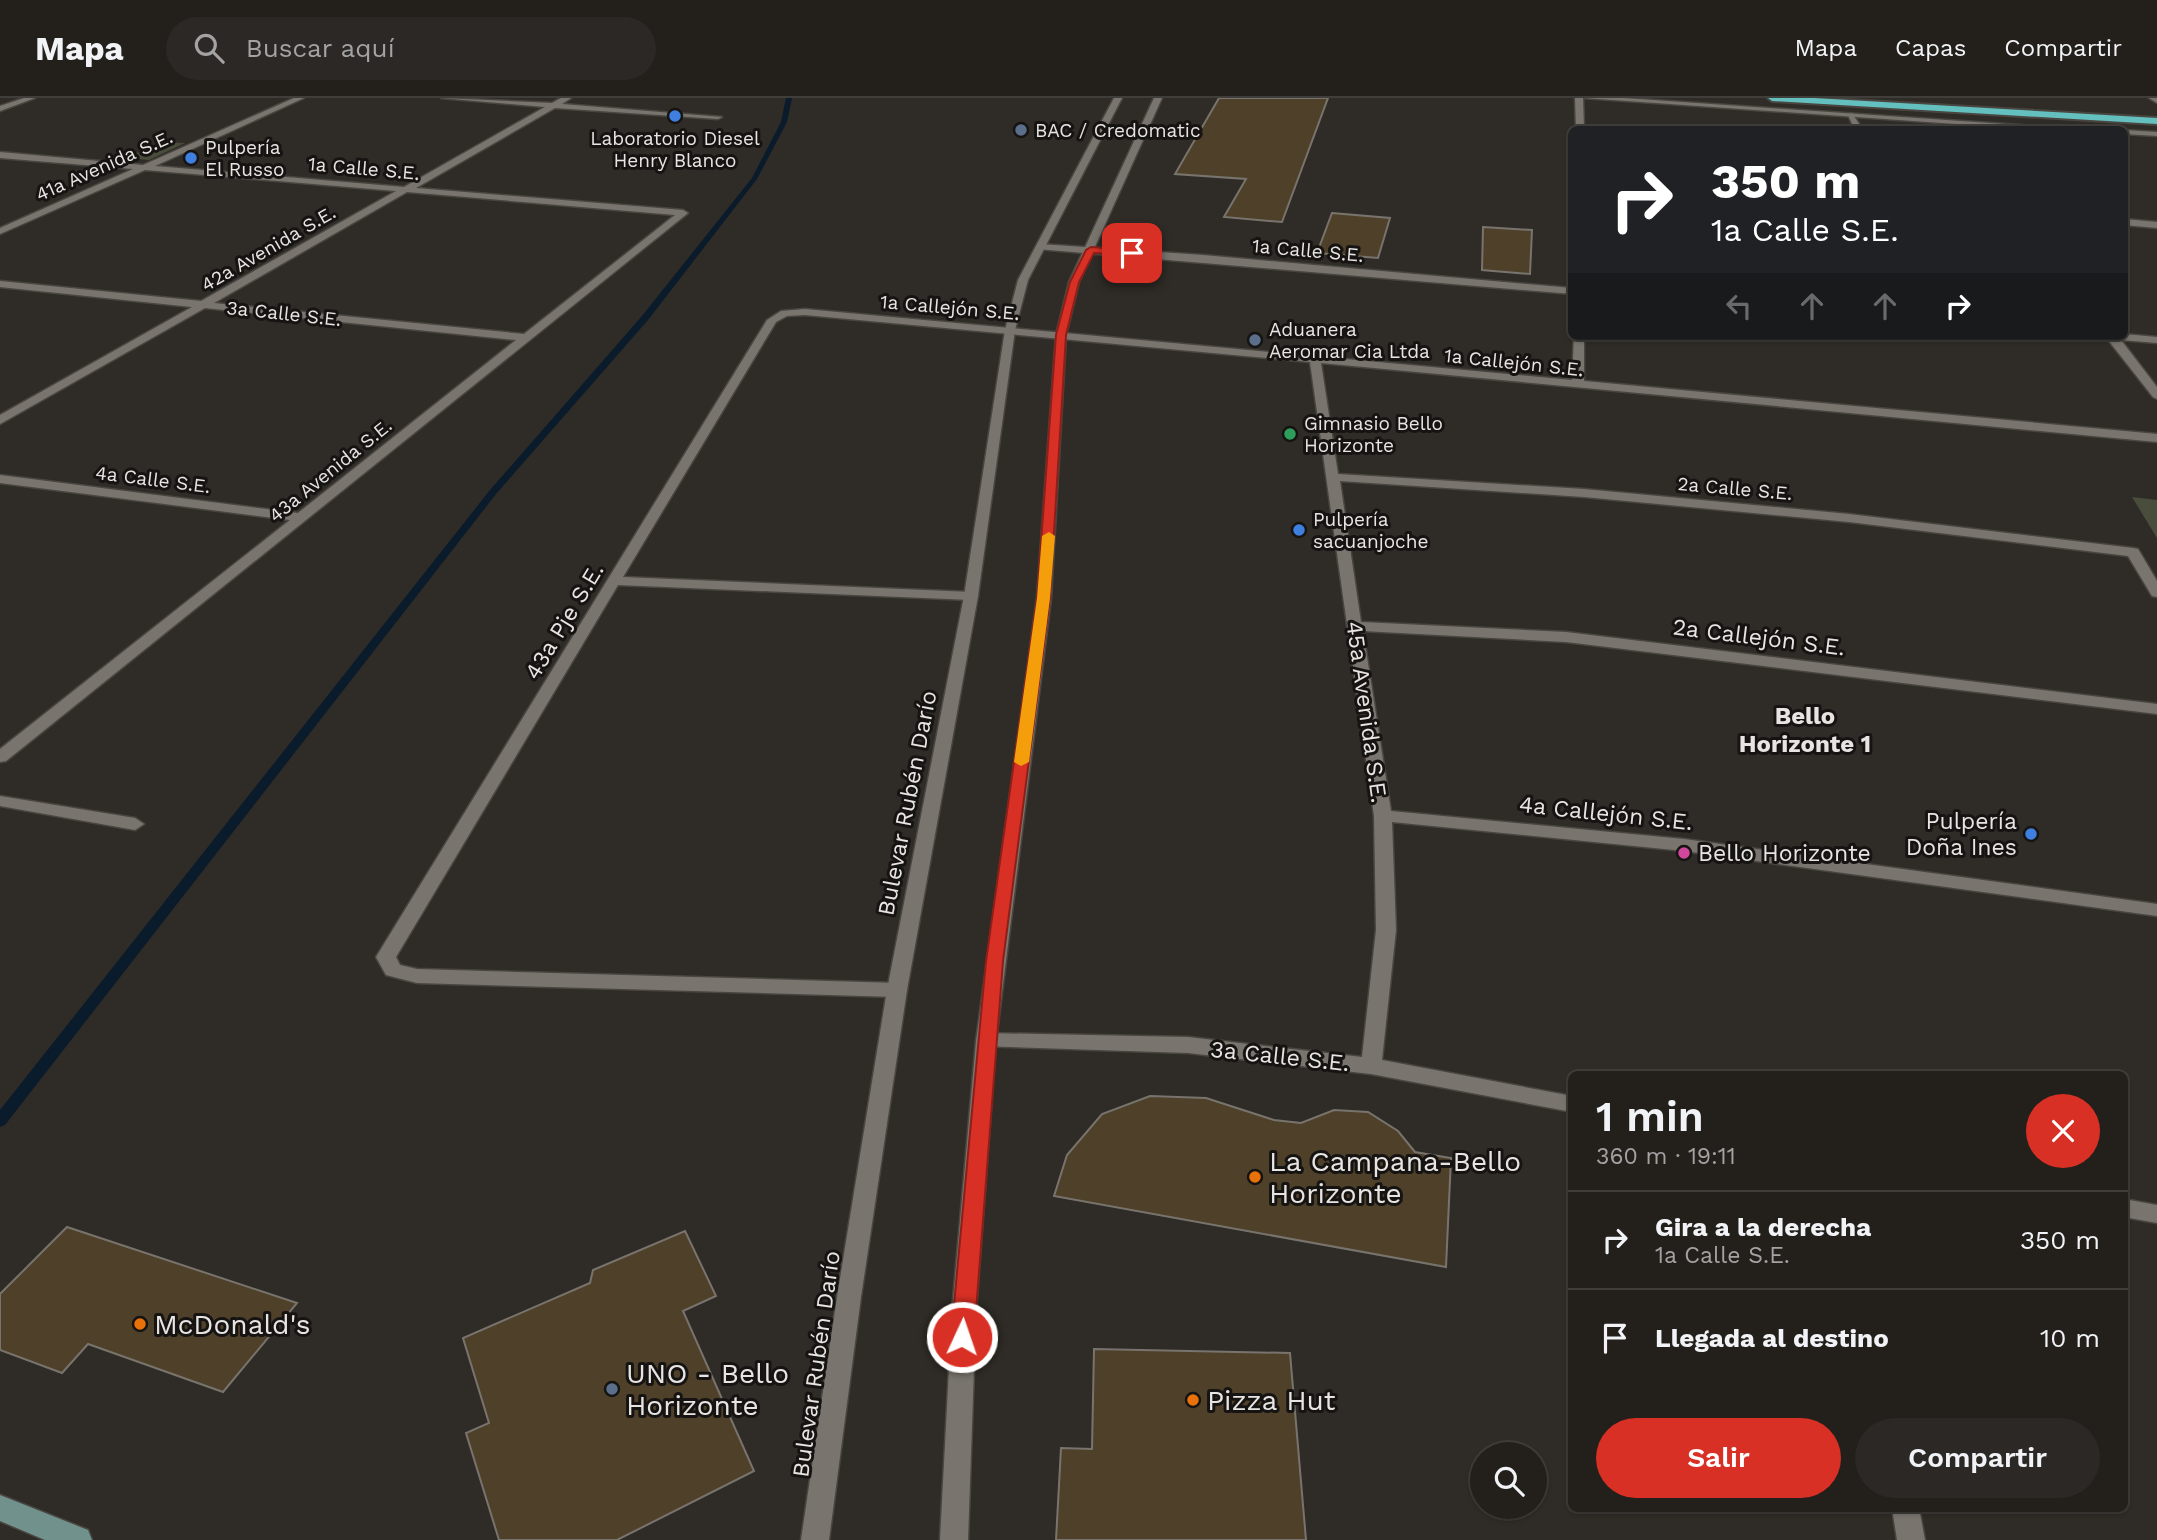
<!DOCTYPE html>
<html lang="es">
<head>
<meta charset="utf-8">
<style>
	:root { --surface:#23201c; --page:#2b2825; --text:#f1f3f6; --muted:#a3a3a3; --line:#403e3b; --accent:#d93025 }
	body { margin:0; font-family:"Work Sans",sans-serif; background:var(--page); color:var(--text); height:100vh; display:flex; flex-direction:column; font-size:26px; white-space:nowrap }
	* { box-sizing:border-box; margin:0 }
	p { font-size:23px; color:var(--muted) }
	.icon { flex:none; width:38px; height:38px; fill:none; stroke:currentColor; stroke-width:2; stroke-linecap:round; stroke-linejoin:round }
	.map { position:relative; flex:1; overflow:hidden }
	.sheet { position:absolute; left:1568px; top:973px; width:560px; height:441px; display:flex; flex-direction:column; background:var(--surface); border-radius:10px; box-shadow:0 2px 5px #0004,0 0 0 2px var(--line) }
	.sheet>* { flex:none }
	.top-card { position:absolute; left:1568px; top:28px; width:560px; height:214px; border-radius:10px; box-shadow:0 2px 5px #0004,0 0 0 2px var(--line); background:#202124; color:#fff; overflow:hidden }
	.buttons { position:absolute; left:1470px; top:1344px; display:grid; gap:14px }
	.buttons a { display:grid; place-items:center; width:77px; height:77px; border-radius:50%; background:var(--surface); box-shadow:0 2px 5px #0004,0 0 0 2px var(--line); font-size:35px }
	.pin { position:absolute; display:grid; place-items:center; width:60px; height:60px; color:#fff; margin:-30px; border-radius:14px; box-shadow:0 4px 10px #0006 }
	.me { position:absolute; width:77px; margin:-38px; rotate:3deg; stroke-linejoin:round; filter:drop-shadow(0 0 5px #0008) }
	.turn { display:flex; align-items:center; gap:24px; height:147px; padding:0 28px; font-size:32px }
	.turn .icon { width:91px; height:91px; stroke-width:2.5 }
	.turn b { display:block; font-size:49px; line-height:60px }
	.lanes { display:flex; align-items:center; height:66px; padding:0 28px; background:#0003; justify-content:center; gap:35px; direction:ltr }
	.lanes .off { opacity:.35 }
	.round { display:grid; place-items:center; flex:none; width:74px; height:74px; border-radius:37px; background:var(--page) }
	.summary { display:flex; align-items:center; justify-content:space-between; height:119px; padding:0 28px }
	h1 { font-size:42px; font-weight:600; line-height:52px }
	.action { display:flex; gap:14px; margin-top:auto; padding:14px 28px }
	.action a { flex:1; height:80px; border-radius:42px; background:var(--accent); color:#fff; font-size:28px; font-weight:600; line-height:80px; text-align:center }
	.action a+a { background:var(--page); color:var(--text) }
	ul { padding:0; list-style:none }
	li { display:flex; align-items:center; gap:21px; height:98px; padding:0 28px; border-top:2px solid var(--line) }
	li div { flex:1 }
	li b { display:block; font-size:26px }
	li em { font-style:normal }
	header { display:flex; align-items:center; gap:42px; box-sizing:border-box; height:98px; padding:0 35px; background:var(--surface); border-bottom:2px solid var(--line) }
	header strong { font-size:33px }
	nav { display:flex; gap:38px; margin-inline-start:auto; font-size:24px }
	.search { width:490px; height:63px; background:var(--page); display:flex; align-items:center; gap:18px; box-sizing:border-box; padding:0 24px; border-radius:38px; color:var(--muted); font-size:26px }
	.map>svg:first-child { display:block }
	.green { fill:#494d3b }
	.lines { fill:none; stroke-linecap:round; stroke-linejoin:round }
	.stream { fill:#0a1b2c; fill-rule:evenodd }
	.building { fill:#4f402a; stroke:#78746d; stroke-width:2 }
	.minor-casing { stroke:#494641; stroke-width:3 }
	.tertiary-casing { stroke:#494641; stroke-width:3 }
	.secondary-casing { stroke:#494641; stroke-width:3 }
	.trunk-casing { stroke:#494641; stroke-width:4 }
	.minor { fill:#79756e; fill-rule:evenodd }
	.tertiary { fill:#79756e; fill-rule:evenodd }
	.secondary { fill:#71918c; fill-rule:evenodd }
	.trunk { fill:#64c0be; fill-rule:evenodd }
	.route { fill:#d93025; stroke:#8d1f18; stroke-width:2 }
	.slow { fill:#f59e0b }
	.shop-dot { fill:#3f7fe0; stroke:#161412; stroke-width:2.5 }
	.service-dot { fill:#5c6f8a; stroke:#161412; stroke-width:2.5 }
	.leisure-dot { fill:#2e9e5b; stroke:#161412; stroke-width:2.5 }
	.hotel-dot { fill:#d1479c; stroke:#161412; stroke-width:2.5 }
	.food-dot { fill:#e8710a; stroke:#161412; stroke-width:2.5 }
	.labels { text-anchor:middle; stroke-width:6; stroke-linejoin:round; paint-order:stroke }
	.far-poi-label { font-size:19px; fill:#e7e4e1; stroke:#161412; text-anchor:start }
	.far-street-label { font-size:19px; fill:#e7e4e1; stroke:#161412 }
	.street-label { font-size:23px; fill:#e7e4e1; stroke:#161412 }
	.poi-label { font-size:23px; fill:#e7e4e1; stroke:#161412; text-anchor:end }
	.neighbourhood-label { font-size:24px; font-weight:bold; fill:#e7e4e1; stroke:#161412 }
	.near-poi-label { font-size:28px; fill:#e7e4e1; stroke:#161412; text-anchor:start }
</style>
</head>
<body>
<header>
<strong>Mapa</strong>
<div class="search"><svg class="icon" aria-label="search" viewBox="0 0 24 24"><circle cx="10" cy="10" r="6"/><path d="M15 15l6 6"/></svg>Buscar aquí</div>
<nav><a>Mapa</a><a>Capas</a><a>Compartir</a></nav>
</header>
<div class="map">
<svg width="2157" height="1442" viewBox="0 0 2157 1442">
	<rect width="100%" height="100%" fill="#2f2b26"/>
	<g class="green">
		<polygon points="163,44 185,45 149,62 125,60"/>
		<polygon points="2132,399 2157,402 2157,440"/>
	</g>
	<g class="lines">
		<polygon class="stream" points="786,0 792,0 787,24 757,81 648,222 496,396 5,1027 0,1029 0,1012 490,392 642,218 752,80 781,24"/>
	</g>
	<g class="building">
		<polygon points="1219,0 1328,0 1282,124 1224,119 1246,81 1175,76"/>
		<polygon points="1332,115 1390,120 1378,160 1317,155"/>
		<polygon points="1483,129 1532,132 1530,176 1482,172"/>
		<polygon points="1150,998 1206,1000 1274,1022 1301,1025 1334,1012 1368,1014 1398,1033 1415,1054 1451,1060 1446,1169 1054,1098 1067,1057 1102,1016"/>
		<polygon points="67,1129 297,1205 223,1294 88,1246 62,1275 0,1252 0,1196"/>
		<polygon points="685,1133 716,1198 683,1213 754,1373 617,1442 499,1442 466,1335 489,1325 463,1240 590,1185 593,1172"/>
		<polygon points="1094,1251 1290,1255 1306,1442 1056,1442 1061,1350 1092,1351"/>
	</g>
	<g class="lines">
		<g class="minor-casing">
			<g id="minor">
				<polygon points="24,0 35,0 0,13 0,8"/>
				<path d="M 294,0 L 304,0 L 155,68 L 404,89 L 545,9 L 441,0 L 552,5 L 561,0 L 571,0 L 562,6 L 722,19 L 718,21 L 555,10 L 416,90 L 683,112 L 688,115 L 6,663 L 0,664 L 0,651 L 290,422 L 0,385 L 0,377 L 298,415 L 516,242 L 205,210 L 0,326 L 0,317 L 192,209 L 0,189 L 0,183 L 201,203 L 396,93 L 145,72 L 0,136 L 0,130 L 133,71 L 0,60 L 0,54 L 143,67 ZM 407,94 L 675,117 L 524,236 L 214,205 Z"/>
				<polygon points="1575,0 1583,0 1584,32 1576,32"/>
				<polygon points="2149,0 2157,0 2157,5"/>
				<polygon points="1852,15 1863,32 1855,32 1848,17"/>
				<polygon points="2124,121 2157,124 2157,130 2124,127"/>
				<polygon points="1040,146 1203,157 1572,190 1572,196 1037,151 1037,147"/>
				<polygon points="805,211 1572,282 1574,238 1584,238 1584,283 2157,336 2157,344 1321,265 1338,376 1584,391 1849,416 2133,450 2138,451 2157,483 2157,499 2152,498 2128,458 1849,424 1584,399 1340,383 1361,524 1566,534 2157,606 2157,616 1566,544 1363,533 1391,713 1684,741 2157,806 2157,818 1684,753 1392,724 1396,832 1382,962 1572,998 1572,1014 1371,976 1188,955 979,948 976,943 979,938 986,935 1188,939 1362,959 1376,832 1374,718 1310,264 805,217 787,218 776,224 623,479 971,494 978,498 971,502 618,487 396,859 400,867 417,871 897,885 904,887 907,892 904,897 897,899 417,885 386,877 376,859 767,222 781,213"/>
				<polygon points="2124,236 2157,239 2157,245 2121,242 2157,289 2157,301 2153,299 2105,238"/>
				<polygon points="0,698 135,720 144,726 135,732 0,708"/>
				<polygon points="2124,1101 2157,1107 2157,1125 2124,1119"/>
				<polygon points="1892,1410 1919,1410 1925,1442 1897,1442"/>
			</g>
		</g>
		<g class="tertiary-casing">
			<g id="tertiary">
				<polygon points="1114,0 1122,0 1028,182 1015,232 978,498 907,892 861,1199 829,1442 801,1442 837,1199 887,892 964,498 1005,232 1018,182"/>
				<polygon points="1154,0 1162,0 1079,184 1066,237 1051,500 996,943 976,1213 968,1442 940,1442 952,1213 976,943 1037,500 1056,237 1069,184"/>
				<polygon points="1584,0 1624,0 2091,32 2042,32"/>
				<polygon points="2124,32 2157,34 2157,38 2124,36"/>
			</g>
		</g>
		<g class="secondary-casing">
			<polygon id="secondary" points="0,1397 88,1432 92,1442 45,1442 0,1423"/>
		</g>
		<g class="trunk-casing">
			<polygon id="trunk" points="1768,0 1814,0 2157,20 2157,26 1772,3"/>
		</g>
		<use href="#minor" class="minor"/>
		<use href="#tertiary" class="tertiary"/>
		<use href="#secondary" class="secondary"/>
		<use href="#trunk" class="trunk"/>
	</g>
	<polygon class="route" points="1091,149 1132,152 1137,155 1132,158 1094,155 1079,184 1066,237 1050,500 1003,863 974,1239 970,1246 962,1249 955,1246 951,1239 986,863 1037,500 1056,237 1070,184 1086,152"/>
	<polygon class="slow" points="1049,434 1055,438 1050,500 1029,664 1021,668 1014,664 1037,500 1042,438"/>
	<g class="shop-dot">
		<circle cx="675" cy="18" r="7"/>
		<circle cx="191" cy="60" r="7"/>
		<circle cx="1299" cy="432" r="7"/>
		<circle cx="2031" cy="736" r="7"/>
	</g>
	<g class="service-dot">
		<circle cx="1021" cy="32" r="7"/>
		<circle cx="1255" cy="242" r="7"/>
		<circle cx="612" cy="1291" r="7"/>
	</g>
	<circle class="leisure-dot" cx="1290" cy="336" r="7"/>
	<circle class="hotel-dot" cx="1684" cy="755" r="7"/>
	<g class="food-dot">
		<circle cx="1255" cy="1079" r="7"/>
		<circle cx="140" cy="1226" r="7"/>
		<circle cx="1193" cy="1302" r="7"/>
	</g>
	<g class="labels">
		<g class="far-poi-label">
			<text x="1035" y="39">BAC / Credomatic</text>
			<text x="675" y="47" text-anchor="middle">Laboratorio Diesel<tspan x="675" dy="22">Henry Blanco</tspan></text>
			<text x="205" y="56">Pulpería<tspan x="205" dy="22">El Russo</tspan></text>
			<text x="1269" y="238">Aduanera<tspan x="1269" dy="22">Aeromar Cia Ltda</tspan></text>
			<text x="1304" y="332">Gimnasio Bello<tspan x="1304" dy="22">Horizonte</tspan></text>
			<text x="1313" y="428">Pulpería<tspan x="1313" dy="22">sacuanjoche</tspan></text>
		</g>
		<g class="far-street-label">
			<text transform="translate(104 67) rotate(-24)" y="7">41a Avenida S.E.</text>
			<text transform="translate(364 70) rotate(5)" y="7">1a Calle S.E.</text>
			<text transform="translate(268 150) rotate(-30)" y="7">42a Avenida S.E.</text>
			<text transform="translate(1308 152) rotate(5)" y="7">1a Calle S.E.</text>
			<text transform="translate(950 209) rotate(5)" y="7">1a Callejón S.E.</text>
			<text transform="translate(284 215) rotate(6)" y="7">3a Calle S.E.</text>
			<text transform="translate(1514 264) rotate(6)" y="7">1a Callejón S.E.</text>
			<text transform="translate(330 372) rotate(-39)" y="7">43a Avenida S.E.</text>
			<text transform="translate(153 381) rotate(7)" y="7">4a Calle S.E.</text>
			<text transform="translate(1735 390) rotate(5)" y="7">2a Calle S.E.</text>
		</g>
		<g class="street-label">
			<text transform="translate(564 523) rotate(-59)" y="8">43a Pje S.E.</text>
			<text transform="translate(1759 539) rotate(7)" y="8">2a Callejón S.E.</text>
			<text transform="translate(1367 614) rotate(82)" y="8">45a Avenida S.E.</text>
			<text transform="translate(907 705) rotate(-79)" y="8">Bulevar Rubén Darío</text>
			<text transform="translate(1606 715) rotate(6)" y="8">4a Callejón S.E.</text>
			<text transform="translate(1280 958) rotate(6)" y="8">3a Calle S.E.</text>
			<text transform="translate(816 1266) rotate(-82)" y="8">Bulevar Rubén Darío</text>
		</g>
		<g class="poi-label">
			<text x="2017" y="731">Pulpería<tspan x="2017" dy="26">Doña Ines</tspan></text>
			<text x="1698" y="763" text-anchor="start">Bello Horizonte</text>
		</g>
		<g class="neighbourhood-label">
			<text x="1805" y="626">Bello<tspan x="1805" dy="28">Horizonte 1</tspan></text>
		</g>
		<g class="near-poi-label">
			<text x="1269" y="1073">La Campana-Bello<tspan x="1269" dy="32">Horizonte</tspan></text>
			<text x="154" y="1236">McDonald's</text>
			<text x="626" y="1285">UNO - Bello<tspan x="626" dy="32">Horizonte</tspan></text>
			<text x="1207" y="1312">Pizza Hut</text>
		</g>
	</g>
</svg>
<div class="buttons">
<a><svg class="icon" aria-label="search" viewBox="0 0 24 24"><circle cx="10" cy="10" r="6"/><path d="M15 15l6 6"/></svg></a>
</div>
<div class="pin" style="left:1132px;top:155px;background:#d93025"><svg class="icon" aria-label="arrive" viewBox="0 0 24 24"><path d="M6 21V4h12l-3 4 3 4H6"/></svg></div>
<svg class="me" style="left:962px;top:1239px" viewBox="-20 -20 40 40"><circle r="17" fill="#d93025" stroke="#fff" stroke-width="3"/><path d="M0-11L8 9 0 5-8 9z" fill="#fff"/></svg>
<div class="top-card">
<div class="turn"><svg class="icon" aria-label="right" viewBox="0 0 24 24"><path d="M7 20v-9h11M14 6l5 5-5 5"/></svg><div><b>350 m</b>1a Calle S.E.</div></div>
<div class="lanes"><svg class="icon off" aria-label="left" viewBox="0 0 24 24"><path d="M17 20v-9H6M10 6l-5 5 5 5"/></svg><svg class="icon off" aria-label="ahead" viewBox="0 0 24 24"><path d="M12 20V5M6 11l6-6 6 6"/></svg><svg class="icon off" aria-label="ahead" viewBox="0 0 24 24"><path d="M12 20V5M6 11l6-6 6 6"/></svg><svg class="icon" aria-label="right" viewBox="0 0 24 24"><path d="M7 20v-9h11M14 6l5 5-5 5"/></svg></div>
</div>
<section class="sheet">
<div class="summary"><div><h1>1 min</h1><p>360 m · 19:11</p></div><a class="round" style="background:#d93025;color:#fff"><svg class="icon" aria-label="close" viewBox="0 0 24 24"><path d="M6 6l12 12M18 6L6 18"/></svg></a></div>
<ul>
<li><svg class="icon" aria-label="right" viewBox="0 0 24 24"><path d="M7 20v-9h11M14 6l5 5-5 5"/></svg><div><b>Gira a la derecha</b><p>1a Calle S.E.</p></div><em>350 m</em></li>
<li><svg class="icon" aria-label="arrive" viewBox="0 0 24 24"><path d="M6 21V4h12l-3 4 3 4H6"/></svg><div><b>Llegada al destino</b></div><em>10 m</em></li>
</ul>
<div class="action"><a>Salir</a><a>Compartir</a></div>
</section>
</div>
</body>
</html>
